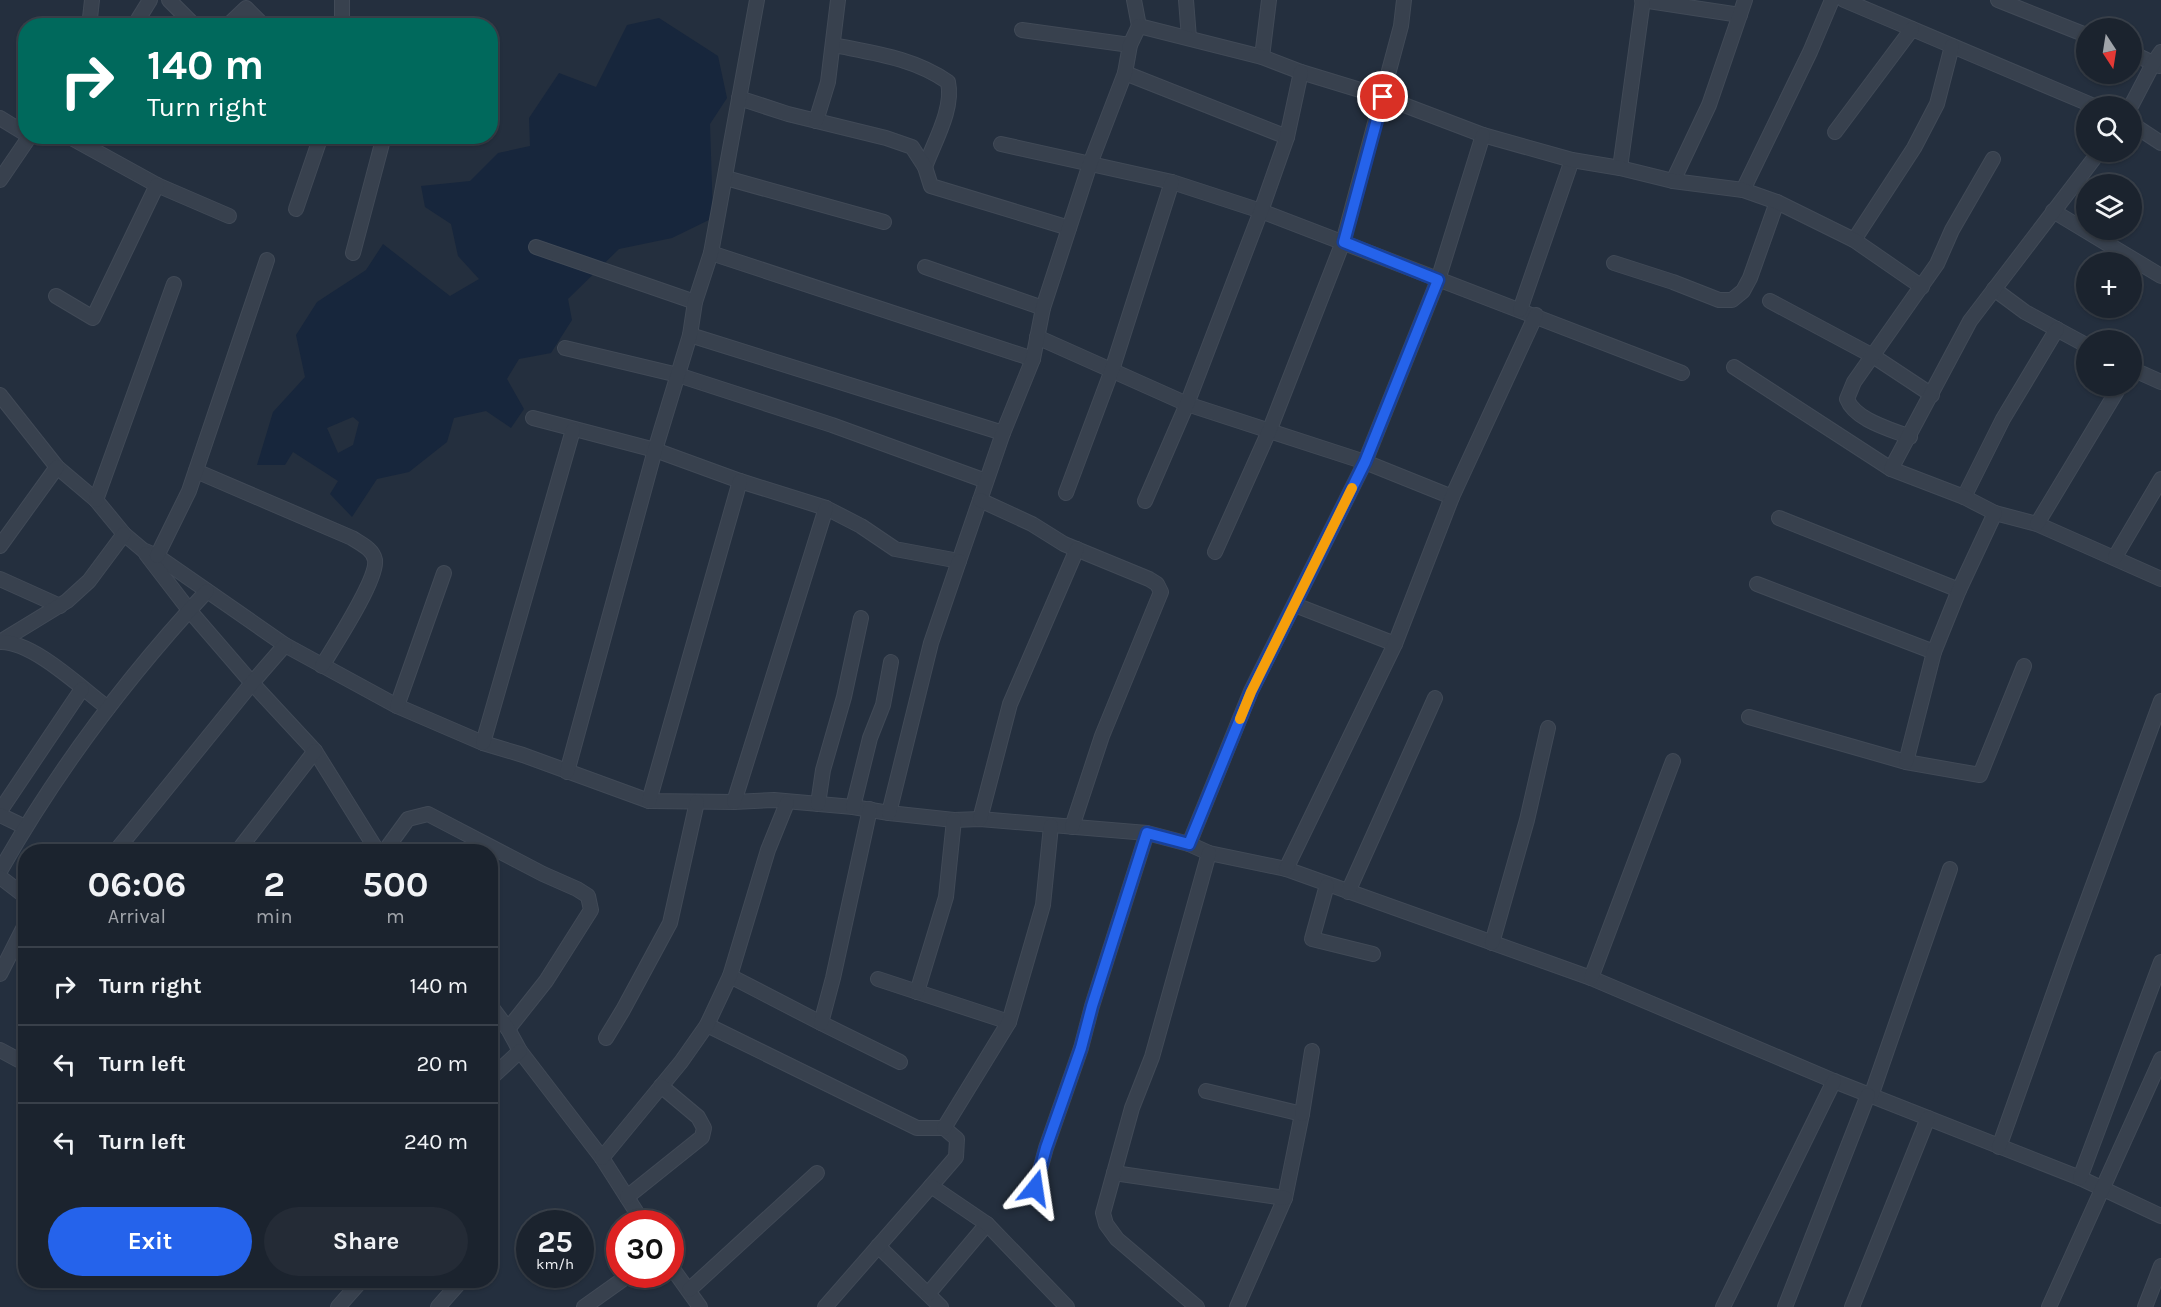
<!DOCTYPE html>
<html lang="en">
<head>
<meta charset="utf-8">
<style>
	:root { --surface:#1b232e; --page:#242b36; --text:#f1f3f6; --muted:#a0a4aa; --line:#39404a; --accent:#2563eb }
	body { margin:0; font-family:Karla,sans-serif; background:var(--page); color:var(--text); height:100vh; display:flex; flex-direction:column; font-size:22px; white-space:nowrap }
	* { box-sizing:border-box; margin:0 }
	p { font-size:20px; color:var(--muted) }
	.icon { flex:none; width:33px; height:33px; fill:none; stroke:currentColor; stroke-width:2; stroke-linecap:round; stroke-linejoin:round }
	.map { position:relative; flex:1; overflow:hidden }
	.sheet { position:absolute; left:18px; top:844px; width:480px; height:444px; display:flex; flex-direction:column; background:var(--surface); border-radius:24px; box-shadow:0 2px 4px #0004,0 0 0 2px var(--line) }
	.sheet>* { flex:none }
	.top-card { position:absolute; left:18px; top:18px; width:480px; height:126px; border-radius:24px; box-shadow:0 2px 4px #0004,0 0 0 2px var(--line); background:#00695c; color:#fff; overflow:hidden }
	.needle { width:39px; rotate:168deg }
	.tools { position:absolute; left:2076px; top:18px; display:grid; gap:12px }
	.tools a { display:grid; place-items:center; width:66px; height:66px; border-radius:50%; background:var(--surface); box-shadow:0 2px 4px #0004,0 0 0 2px var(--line); font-size:30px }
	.speed { position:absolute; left:516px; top:1210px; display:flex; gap:12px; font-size:30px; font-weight:700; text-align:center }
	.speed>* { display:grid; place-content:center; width:78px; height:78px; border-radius:50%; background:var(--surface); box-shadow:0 2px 4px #0004,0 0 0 2px var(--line); line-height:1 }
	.speed small { font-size:15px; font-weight:400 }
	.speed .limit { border:9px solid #d22; background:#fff; color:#111 }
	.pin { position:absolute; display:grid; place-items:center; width:51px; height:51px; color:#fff; margin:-26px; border:3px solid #fff; border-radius:50%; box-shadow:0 2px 6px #0007 }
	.me { position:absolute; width:66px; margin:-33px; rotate:15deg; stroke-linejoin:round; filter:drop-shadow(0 0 4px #0008) }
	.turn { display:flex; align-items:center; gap:21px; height:126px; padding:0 30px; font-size:27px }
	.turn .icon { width:78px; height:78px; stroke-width:2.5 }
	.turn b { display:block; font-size:42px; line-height:51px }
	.eta { display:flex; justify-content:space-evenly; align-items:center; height:102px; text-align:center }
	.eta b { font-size:36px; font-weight:700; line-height:42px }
	.primary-button { display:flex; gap:12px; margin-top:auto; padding:12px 30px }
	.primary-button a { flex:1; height:69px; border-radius:36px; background:var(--accent); color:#fff; font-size:24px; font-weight:700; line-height:69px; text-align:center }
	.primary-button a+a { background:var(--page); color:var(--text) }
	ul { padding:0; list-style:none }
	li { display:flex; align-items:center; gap:18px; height:78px; padding:0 30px; border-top:2px solid var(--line) }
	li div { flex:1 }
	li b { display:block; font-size:22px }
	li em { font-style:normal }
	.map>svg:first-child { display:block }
	.water { fill:#17263c; fill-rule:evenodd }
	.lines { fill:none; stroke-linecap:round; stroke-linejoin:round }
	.street-casing { stroke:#414a57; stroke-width:16 }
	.street { stroke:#38414e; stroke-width:14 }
	.route-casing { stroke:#184099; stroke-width:15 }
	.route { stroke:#2563eb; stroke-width:10 }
	.slow { stroke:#f59e0b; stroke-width:10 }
</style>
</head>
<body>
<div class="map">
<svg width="2161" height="1307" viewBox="0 0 2161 1307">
	<rect width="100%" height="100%" fill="#242f3e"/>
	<path class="water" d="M 659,18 L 718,56 L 727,98 L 710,124 L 713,218 L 672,238 L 619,249 L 568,299 L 572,320 L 551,353 L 519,359 L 507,379 L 524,409 L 511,428 L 486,411 L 454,418 L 447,442 L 409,472 L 377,479 L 352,517 L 330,494 L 338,481 L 293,452 L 285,465 L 257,465 L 273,412 L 305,377 L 296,335 L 317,302 L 366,270 L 383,244 L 450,296 L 479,279 L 458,256 L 451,224 L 425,207 L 421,186 L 470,181 L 498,153 L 530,146 L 529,118 L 559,73 L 596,87 L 627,25 ZM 353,417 L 359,422 L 353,445 L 338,453 L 327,428 Z"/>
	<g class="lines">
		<g class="street-casing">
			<g id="street">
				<polyline points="169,0 195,26"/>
				<polyline points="1134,0 1139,26"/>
				<polyline points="1186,0 1189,38"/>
				<polyline points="1642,0 1740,15"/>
				<polyline points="1844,0 2094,106"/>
				<polyline points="1998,0 2086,35"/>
				<polyline points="91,26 90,18 92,0"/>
				<polyline points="134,26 150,0"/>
				<polyline points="227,26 246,8 264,26"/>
				<polyline points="342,26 342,0"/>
				<polyline points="1022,30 1130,45"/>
				<path d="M 834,45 C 873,53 914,58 948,82 C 954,109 934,142 925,167"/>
				<polyline points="2132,53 2159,66"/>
				<polyline points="1262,57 1269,0"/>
				<polyline points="1125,73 1287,137"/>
				<polyline points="739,98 788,114 886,138 912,147 925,167 931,186 1069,228"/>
				<polyline points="2131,106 2154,62 2161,52"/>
				<polyline points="0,118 26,134"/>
				<polyline points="816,121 828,82 838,0"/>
				<polyline points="2132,124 2161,143"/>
				<polyline points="1835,132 1912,29"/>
				<polyline points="68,136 157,185 229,216"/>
				<polyline points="1001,144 1172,182 1261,211 1682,373"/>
				<polyline points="1620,168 1643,0"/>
				<polyline points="726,178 884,222"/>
				<polyline points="0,180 30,136"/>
				<polyline points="1673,181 1709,105 1745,0"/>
				<polyline points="1743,190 1810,52 1832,0"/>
				<polyline points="296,209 321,136"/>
				<polyline points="2053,211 2161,276"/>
				<polyline points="1854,240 1914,148 1937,104 1952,46"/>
				<polyline points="536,247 695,302"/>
				<polyline points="353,253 384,136"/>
				<polyline points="711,253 1033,359"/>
				<polyline points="1614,263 1673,282 1719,300 1732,300 1743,291 1750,278 1777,202"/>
				<polyline points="925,267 1043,308"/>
				<polyline points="1994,289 2025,312 2086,345"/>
				<polyline points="56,296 93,318 157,185"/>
				<polyline points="1770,301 1873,356 1932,395"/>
				<polyline points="1520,310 1572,160"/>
				<polyline points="690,335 1003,433"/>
				<polyline points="1037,337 1187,404 1365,462 1452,497"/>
				<polyline points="565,348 678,375 832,425 986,481"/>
				<polyline points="1734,367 1891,469"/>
				<polyline points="2132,369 2161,382"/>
				<polyline points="0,395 57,467 96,500 124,534 143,550 157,556 285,645 397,706 483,743 523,755 649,801 734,802 774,800 853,807 889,813 954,820 980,819 1147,833 1189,844 1209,853 1286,869 1591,978 1834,1081 2080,1178 2161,1216"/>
				<polyline points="533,418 655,450 740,481 826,508 861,526 895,549 959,561 1003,433 1033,359 1043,308 1090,164 1125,73 1130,45 1139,26 1262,57 1301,72 1383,97 1483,135 1572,160 1620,168 1673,181 1743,190 1777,202 1854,240 1922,287"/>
				<path d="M 1910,437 C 1890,429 1855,420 1847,399 L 1854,382 L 1937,264 L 1952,230 L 1993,159"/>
				<path d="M 196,471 L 352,538 C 361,544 373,549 375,560 C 378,579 334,646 322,666"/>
				<polyline points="1066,493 1112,370 1172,182"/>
				<polyline points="1964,497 2003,419 2057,329"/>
				<polyline points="96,500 174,284"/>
				<polyline points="980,500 1032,524 1064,544 1149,579 1157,584 1161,592 1102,736 1072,827"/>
				<polyline points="1145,501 1187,404 1261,211 1287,137 1301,72"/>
				<polyline points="1995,513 2037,524 2161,579"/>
				<polyline points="1779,518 1959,590"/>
				<polyline points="2037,524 2120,386"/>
				<polyline points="0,546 57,467"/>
				<polyline points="1215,552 1270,429 1343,242 1401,26 1404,0"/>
				<polyline points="146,554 189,610 252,683 315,751 378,852"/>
				<polyline points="157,556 189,491 267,260"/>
				<polyline points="2115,557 2161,479"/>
				<polyline points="0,579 60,606"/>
				<polyline points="1757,584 1934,652"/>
				<polyline points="1295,605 1395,644"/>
				<polyline points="0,642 67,601 89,581 124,534"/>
				<path d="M 0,642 C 33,641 81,688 108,708"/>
				<polyline points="397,706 444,573"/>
				<polyline points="1749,717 1906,762 1980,775 2024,666"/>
				<polyline points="483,743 573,430"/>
				<polyline points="1906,762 1934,652 1959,590 1995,513 1964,497 1891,469 1970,321 2099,152"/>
				<polyline points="567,772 655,450 690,335 695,302 711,253 757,0"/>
				<polyline points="649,801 740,481"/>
				<polyline points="734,802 826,508"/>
				<polyline points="818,804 823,770 844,697 861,618"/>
				<polyline points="853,807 870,738 883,705 891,662"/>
				<polyline points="0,811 82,689"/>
				<polyline points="889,813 931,643 959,561"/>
				<polyline points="0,815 25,827"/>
				<polyline points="980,819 1010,704 1077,549"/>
				<polyline points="1189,844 1251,691 1365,462 1438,280 1483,135"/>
				<polyline points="115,852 252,683 285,645"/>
				<polyline points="237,852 315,751"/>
				<polyline points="384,852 408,819 428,814 543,874 577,889 588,896 591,910 546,981 508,1029"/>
				<polyline points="1286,869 1395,644 1452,497 1536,315"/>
				<path d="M 0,871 C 56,772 129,675 207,591"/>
				<polyline points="0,877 26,897"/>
				<polyline points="1327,885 1312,939 1373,954"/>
				<polyline points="1348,892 1435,698"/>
				<polyline points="1492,943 1527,820 1548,728"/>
				<polyline points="0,974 26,923"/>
				<polyline points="730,976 821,1023 900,1062"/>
				<polyline points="1591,978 1673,761"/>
				<polyline points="878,979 1009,1022"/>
				<polyline points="917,992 946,897 954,820"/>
				<polyline points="490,1005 508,1029 520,1051 602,1158 644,1224"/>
				<polyline points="821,1023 833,978 870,809"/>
				<polyline points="707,1025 917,1128 944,1128 957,1139 956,1157 931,1186"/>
				<polyline points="606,1038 623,1010 670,923 697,802"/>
				<polyline points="0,1050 26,1064"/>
				<polyline points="490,1079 520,1051"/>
				<polyline points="1206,1091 1302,1114 1285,1198 1237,1307"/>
				<polyline points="1871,1096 1950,869"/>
				<polyline points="1302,1114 1312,1051"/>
				<polyline points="944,1128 1009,1022 1043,905 1051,826"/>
				<polyline points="1999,1147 2067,956 2161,701"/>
				<polyline points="602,1158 681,1062 707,1025 730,976 768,850 787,803"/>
				<polyline points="1114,1173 1285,1198"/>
				<polyline points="2080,1178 2161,962"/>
				<polyline points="1035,1188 1046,1148 1081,1048 1092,1006 1147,833"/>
				<polyline points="627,1197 702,1137 704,1128 698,1117 661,1086"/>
				<polyline points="878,1246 941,1307"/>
				<polyline points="670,1265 700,1307"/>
				<polyline points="689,1290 817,1173"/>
				<polyline points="928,1294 987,1224"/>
				<polyline points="338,1307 361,1281"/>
				<polyline points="438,1307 461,1281"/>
				<polyline points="584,1307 629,1275"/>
				<polyline points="825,1307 931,1186 987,1224 1067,1307"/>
				<polyline points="1197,1307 1117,1239 1106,1224 1103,1213 1132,1108 1152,1057 1209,853"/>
				<polyline points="1723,1307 1834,1081"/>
				<polyline points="1785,1307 1868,1095"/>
				<polyline points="1852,1307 1928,1118"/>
				<polyline points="2049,1307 2161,1059"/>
				<polyline points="2145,1307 2161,1266"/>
			</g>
		</g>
		<use href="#street" class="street"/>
	</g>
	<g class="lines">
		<g class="route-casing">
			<polyline id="route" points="1035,1188 1046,1148 1081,1048 1092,1006 1147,833 1189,844 1251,692 1365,462 1438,280 1344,242 1383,97"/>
		</g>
		<use href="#route" class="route"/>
		<polyline class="slow" points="1240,719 1251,692 1352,488"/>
	</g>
</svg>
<div class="tools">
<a><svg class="needle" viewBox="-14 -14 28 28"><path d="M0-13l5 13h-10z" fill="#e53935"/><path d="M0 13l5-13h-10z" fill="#a0a4aa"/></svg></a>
<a><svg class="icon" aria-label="search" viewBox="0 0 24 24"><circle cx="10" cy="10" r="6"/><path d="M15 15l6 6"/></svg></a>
<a><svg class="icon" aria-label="layers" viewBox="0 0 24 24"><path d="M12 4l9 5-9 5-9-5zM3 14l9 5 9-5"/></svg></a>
<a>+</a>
<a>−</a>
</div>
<div class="speed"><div>25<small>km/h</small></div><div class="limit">30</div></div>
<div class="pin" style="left:1383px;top:97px;background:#d93025"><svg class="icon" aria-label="arrive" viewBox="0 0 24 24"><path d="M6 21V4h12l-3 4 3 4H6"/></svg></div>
<svg class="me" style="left:1035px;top:1188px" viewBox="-20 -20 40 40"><path d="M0-17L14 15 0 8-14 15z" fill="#2563eb" stroke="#fff" stroke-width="4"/></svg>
<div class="top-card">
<div class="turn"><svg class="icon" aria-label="right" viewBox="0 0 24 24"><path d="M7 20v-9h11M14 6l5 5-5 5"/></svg><div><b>140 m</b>Turn right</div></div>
</div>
<section class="sheet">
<div class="eta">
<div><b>06:06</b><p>Arrival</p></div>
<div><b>2</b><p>min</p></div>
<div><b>500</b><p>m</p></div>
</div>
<ul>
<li><svg class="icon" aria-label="right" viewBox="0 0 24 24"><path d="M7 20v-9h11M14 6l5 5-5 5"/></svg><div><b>Turn right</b></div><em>140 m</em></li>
<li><svg class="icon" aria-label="left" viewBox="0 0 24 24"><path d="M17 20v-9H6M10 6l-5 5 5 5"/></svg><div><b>Turn left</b></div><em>20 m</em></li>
<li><svg class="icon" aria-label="left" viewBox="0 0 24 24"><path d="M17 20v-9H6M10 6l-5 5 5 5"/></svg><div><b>Turn left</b></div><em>240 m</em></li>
</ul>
<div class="primary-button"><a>Exit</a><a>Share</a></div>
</section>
</div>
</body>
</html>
